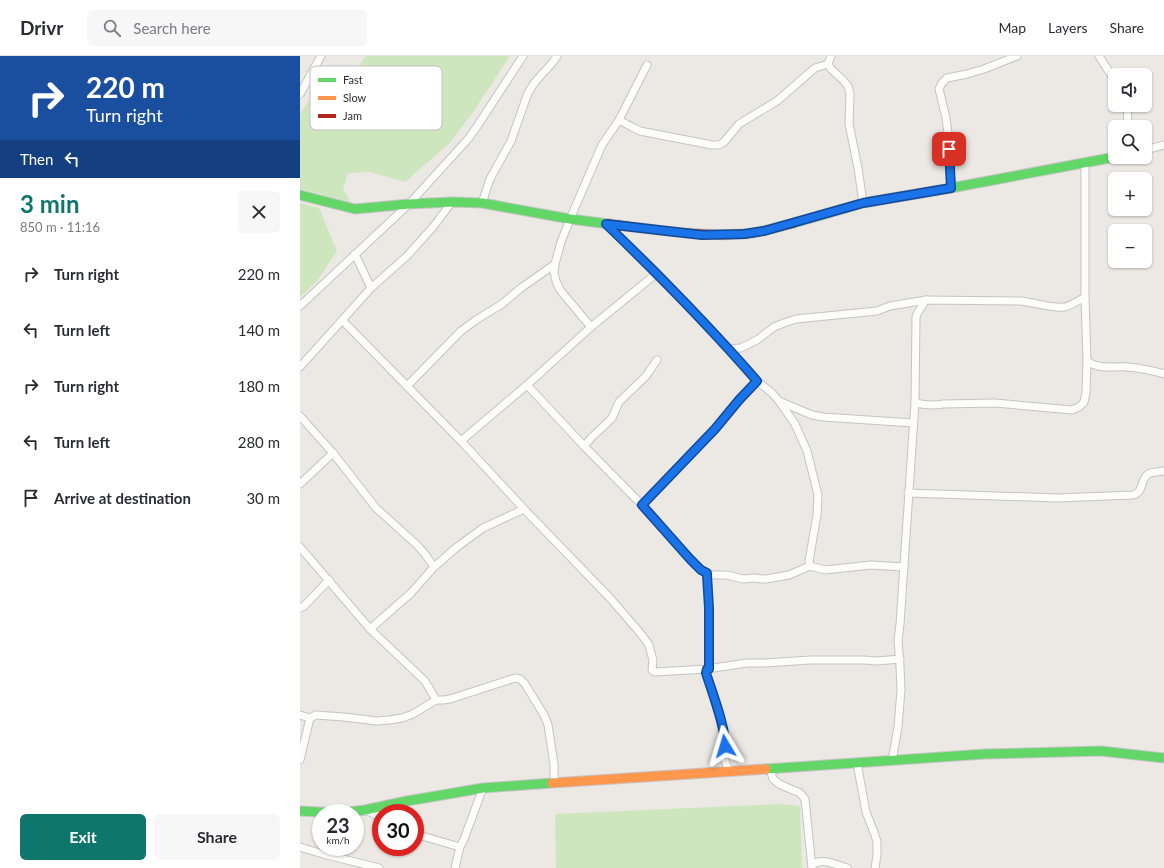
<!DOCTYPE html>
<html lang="en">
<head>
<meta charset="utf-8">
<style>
	:root { --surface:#fff; --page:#f7f7f7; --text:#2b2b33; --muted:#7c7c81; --line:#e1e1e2; --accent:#0f766e }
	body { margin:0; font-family:Lato,sans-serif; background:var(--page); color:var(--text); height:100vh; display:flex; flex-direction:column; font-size:15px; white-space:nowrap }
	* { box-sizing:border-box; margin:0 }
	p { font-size:13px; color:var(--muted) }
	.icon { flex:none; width:22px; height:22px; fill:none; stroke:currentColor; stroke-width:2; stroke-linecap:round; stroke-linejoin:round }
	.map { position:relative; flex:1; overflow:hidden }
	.panel { display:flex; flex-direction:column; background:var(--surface); width:300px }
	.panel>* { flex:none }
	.hud { background:#1a4fa0; color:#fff; overflow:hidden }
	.fabs { position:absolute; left:808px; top:12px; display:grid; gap:8px }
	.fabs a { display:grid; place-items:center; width:44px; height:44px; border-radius:6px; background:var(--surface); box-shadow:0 1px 3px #0004; font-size:20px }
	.speed { position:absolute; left:12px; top:748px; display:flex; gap:8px; font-size:20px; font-weight:700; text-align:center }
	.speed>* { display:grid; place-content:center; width:52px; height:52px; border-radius:50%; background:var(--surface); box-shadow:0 1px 3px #0004; line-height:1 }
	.speed small { font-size:10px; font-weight:400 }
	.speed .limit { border:6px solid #d22; background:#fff; color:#111 }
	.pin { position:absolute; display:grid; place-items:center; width:34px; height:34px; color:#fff; margin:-17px; border-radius:8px; box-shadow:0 2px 6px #0006 }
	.me { position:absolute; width:44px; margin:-22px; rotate:353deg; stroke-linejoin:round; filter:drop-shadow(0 0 3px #0008) }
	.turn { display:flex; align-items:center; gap:14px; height:84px; padding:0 20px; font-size:18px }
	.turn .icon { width:52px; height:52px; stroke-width:2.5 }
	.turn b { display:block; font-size:28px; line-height:34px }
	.then { display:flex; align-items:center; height:38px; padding:0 20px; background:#0003; gap:8px; font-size:15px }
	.round { display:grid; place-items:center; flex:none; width:42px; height:42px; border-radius:6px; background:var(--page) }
	.head { display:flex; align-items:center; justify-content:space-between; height:68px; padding:0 20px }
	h1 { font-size:24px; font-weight:700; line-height:30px; color:var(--accent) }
	.button { display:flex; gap:8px; margin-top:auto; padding:8px 20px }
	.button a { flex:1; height:46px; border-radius:6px; background:var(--accent); color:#fff; font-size:16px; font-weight:700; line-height:46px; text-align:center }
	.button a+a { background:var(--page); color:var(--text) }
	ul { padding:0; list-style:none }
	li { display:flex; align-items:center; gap:12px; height:56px; padding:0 20px }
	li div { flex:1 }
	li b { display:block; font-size:15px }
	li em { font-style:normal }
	header { display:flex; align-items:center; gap:24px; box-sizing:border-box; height:56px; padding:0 20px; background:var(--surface); border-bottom:1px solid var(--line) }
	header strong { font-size:19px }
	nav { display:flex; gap:22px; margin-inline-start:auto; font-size:14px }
	.search { width:280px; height:36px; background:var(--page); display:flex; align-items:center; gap:10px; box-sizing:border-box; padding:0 14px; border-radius:6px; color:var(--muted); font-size:15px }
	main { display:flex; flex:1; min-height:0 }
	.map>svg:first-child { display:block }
	.green { fill:#cee6be }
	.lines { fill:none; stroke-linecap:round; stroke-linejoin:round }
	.street-casing { stroke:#c5c4c5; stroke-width:9 }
	.fast-casing { stroke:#c5c4c5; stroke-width:11 }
	.slow-casing { stroke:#c5c4c5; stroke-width:11 }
	.jam-casing { stroke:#c5c4c5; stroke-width:11 }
	.street { stroke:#fcfcfb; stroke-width:7 }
	.fast { stroke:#63d668; stroke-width:9 }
	.slow { stroke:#ff974d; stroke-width:9 }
	.jam { stroke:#b3261e; stroke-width:9 }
	.route-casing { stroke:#114b97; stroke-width:10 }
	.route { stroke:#1a73e8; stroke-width:7 }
	.key { fill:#fff; stroke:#c0c0c0; stroke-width:1 }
	.key-label { font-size:11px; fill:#2e2e2e }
</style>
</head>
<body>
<header>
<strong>Drivr</strong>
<div class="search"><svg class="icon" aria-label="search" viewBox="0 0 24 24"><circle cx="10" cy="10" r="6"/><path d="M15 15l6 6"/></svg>Search here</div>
<nav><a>Map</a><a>Layers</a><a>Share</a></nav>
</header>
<main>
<section class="panel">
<div class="hud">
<div class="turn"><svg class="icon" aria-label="right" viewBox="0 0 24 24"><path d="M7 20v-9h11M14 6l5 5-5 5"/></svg><div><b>220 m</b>Turn right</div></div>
<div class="then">Then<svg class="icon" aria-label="left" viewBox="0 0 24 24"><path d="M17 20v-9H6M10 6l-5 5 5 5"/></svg></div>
</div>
<div class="head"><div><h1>3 min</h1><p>850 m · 11:16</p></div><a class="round"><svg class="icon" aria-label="close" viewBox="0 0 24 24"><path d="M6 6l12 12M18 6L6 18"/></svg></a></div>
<ul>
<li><svg class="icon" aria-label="right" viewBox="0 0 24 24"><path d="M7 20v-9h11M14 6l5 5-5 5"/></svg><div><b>Turn right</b></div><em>220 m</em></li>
<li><svg class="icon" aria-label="left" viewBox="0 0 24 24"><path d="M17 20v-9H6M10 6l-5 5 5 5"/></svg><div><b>Turn left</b></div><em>140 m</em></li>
<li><svg class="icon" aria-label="right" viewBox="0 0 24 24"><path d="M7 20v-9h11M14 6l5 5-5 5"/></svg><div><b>Turn right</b></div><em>180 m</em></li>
<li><svg class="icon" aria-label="left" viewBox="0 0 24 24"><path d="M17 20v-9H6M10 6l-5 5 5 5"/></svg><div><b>Turn left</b></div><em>280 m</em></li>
<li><svg class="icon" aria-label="arrive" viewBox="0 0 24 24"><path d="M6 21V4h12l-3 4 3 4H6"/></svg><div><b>Arrive at destination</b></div><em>30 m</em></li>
</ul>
<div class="button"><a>Exit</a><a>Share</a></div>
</section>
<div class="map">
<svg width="864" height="812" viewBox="0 0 864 812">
	<rect width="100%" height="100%" fill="#ece8e4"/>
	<g class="green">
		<polygon points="66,0 210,0 171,59 149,88 105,126 70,116 48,117 43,133 51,146 0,133 0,58 12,40 43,32"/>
		<polygon points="0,147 19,152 37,195 17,225 0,241"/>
		<polygon points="479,748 500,750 502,812 256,812 255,758"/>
	</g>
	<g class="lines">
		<g class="street-casing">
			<g id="street">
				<polyline points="531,0 528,8 531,13 543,24 548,30 550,38 549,68 558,112 563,147"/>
				<polyline points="799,0 815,25"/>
				<polyline points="0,38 21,0"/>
				<polyline points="319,64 332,71 340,75 412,89 419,89 424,86 439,68 477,45 515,12 528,8"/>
				<polyline points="827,71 828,49"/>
				<polyline points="845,94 864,89"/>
				<polyline points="651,132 649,101 649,84 646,62 639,33 642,27 647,22 667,18 684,13 717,0"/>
				<polyline points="182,147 190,123 211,85 228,37 235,26 253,6 257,0"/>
				<polyline points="306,168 357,217 429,293 457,325 472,337 479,345 495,368 507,395 518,439 517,459 509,505 510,510 525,514 571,509 604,511"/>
				<polyline points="55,198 71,232"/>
				<polyline points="0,250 109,148 169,82 178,69 223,0"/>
				<polyline points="43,265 161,385 224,453 310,542 341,578 349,589 351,597 353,604 352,614 355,616 407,613 447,607 465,607 511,604 564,604 577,605 600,603"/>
				<polyline points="291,271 260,234 256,225 254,216 255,208 261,186 270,163 302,89 319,64 347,9"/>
				<path d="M 429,293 L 441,292 L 457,284 L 474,271 L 484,267 L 496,263 L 577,255 L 590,250 L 626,244 L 720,245 C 733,246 753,253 765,251 C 772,249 778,245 785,241"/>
				<path d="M 787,305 C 799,314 812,310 827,311 C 838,312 854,315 864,318"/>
				<polyline points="0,311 71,232 107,200 133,171 152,146"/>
				<polyline points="227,329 284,390 342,449 390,503 401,514 407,517 407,519 427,519 443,523 455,522 461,523 466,523 489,519 510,510"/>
				<polyline points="107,330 161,275 176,264 202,248 221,232 255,208"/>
				<polyline points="481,346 512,359 523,361 613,367"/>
				<path d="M 615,347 C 625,349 633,350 643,348 L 695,347 L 772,354 L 779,351 L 784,346 L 786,337 L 787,305 L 785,241 L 785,107"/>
				<polyline points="0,360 33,397 76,452 117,489 125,498 134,511"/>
				<polyline points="161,385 227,329 291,271 357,217"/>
				<polyline points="284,390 292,381 307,367 312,362 319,346 346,320 357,304"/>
				<polyline points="0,428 33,397"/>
				<path d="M 608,437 L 758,442 L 833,439 C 844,436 840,424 848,418 C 852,416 859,416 864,415"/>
				<polyline points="342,449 415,373 439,344 457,325"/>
				<polyline points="0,491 70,573 125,625 136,644"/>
				<polyline points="407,519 409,552 409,613"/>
				<polyline points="0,552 4,550 29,524"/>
				<polyline points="70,573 111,537 134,511 157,491 183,472 224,453"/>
				<polyline points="407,613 406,617 422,670 425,685 423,698 429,716"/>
				<polyline points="0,659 10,662"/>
				<polyline points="0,704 10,662 16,659 44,661 77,665 89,664 102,662 113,658 136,644 143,644 150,643 215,622 220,623 225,628 244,659 248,669 254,708 254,727"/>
				<polyline points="592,705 598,671 601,634 600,610 598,584 600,568 615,347 616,261 618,256 626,244"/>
				<polyline points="557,707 566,756 575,779 577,786 577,799 575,812"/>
				<polyline points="470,713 473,723 479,728 500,737 505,743 512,812"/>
				<polyline points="65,754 81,761"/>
				<polyline points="115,778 160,791"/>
				<polyline points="0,791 23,798 79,812"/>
				<path d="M 512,809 C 522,801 536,809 547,812"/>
				<polyline points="155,812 160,791 164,783 183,732"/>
			</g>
		</g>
		<g class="fast-casing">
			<g id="fast">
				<polyline points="0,139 55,153 109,148 152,146 182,147 270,163 309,168"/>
				<polyline points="494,167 563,147 651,132 815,101"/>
				<polyline points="466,713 685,698 801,695 864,702"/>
				<polyline points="0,755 40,757 65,754 107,745 183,732 252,727"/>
			</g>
		</g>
		<g class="slow-casing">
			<polyline id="slow" points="252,727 466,713"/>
		</g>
		<g class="jam-casing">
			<path id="jam" d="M 309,168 C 353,173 398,181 443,178 C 460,177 477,171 494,167"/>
		</g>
		<use href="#street" class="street"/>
		<use href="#fast" class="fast"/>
		<use href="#slow" class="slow"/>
		<use href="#jam" class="jam"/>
	</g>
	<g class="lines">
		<g class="route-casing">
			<path id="route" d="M 425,690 C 426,672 412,636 406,617 L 407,613 L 409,613 L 409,552 L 407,519 L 407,517 L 401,514 L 390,503 L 342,449 L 415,373 L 439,344 L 457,325 C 409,270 358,218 306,168 L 402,179 L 444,178 L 464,175 L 563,147 L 651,132 L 649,93"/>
		</g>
		<use href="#route" class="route"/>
	</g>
	<rect x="10" y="10" width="132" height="64" rx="6" class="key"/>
	<rect x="18" y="22" width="18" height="4" fill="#63d668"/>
	<rect x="18" y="40" width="18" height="4" fill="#ff974d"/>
	<rect x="18" y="58" width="18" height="4" fill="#b3261e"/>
	<g class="key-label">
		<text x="43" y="28">Fast</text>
		<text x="43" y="46">Slow</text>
		<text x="43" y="64">Jam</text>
	</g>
</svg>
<div class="fabs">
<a><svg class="icon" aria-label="sound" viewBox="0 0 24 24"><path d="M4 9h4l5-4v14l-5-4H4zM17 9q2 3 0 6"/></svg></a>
<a><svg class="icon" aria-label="search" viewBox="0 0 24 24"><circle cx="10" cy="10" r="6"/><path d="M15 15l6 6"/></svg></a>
<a>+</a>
<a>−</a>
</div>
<div class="speed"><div>23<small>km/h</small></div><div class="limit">30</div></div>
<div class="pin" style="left:649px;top:93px;background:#d93025"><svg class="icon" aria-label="arrive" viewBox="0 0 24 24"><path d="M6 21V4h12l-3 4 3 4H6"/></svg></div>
<svg class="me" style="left:425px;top:690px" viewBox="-20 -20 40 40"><path d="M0-17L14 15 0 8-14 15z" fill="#1a73e8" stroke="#fff" stroke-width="4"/></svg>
</div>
</main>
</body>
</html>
